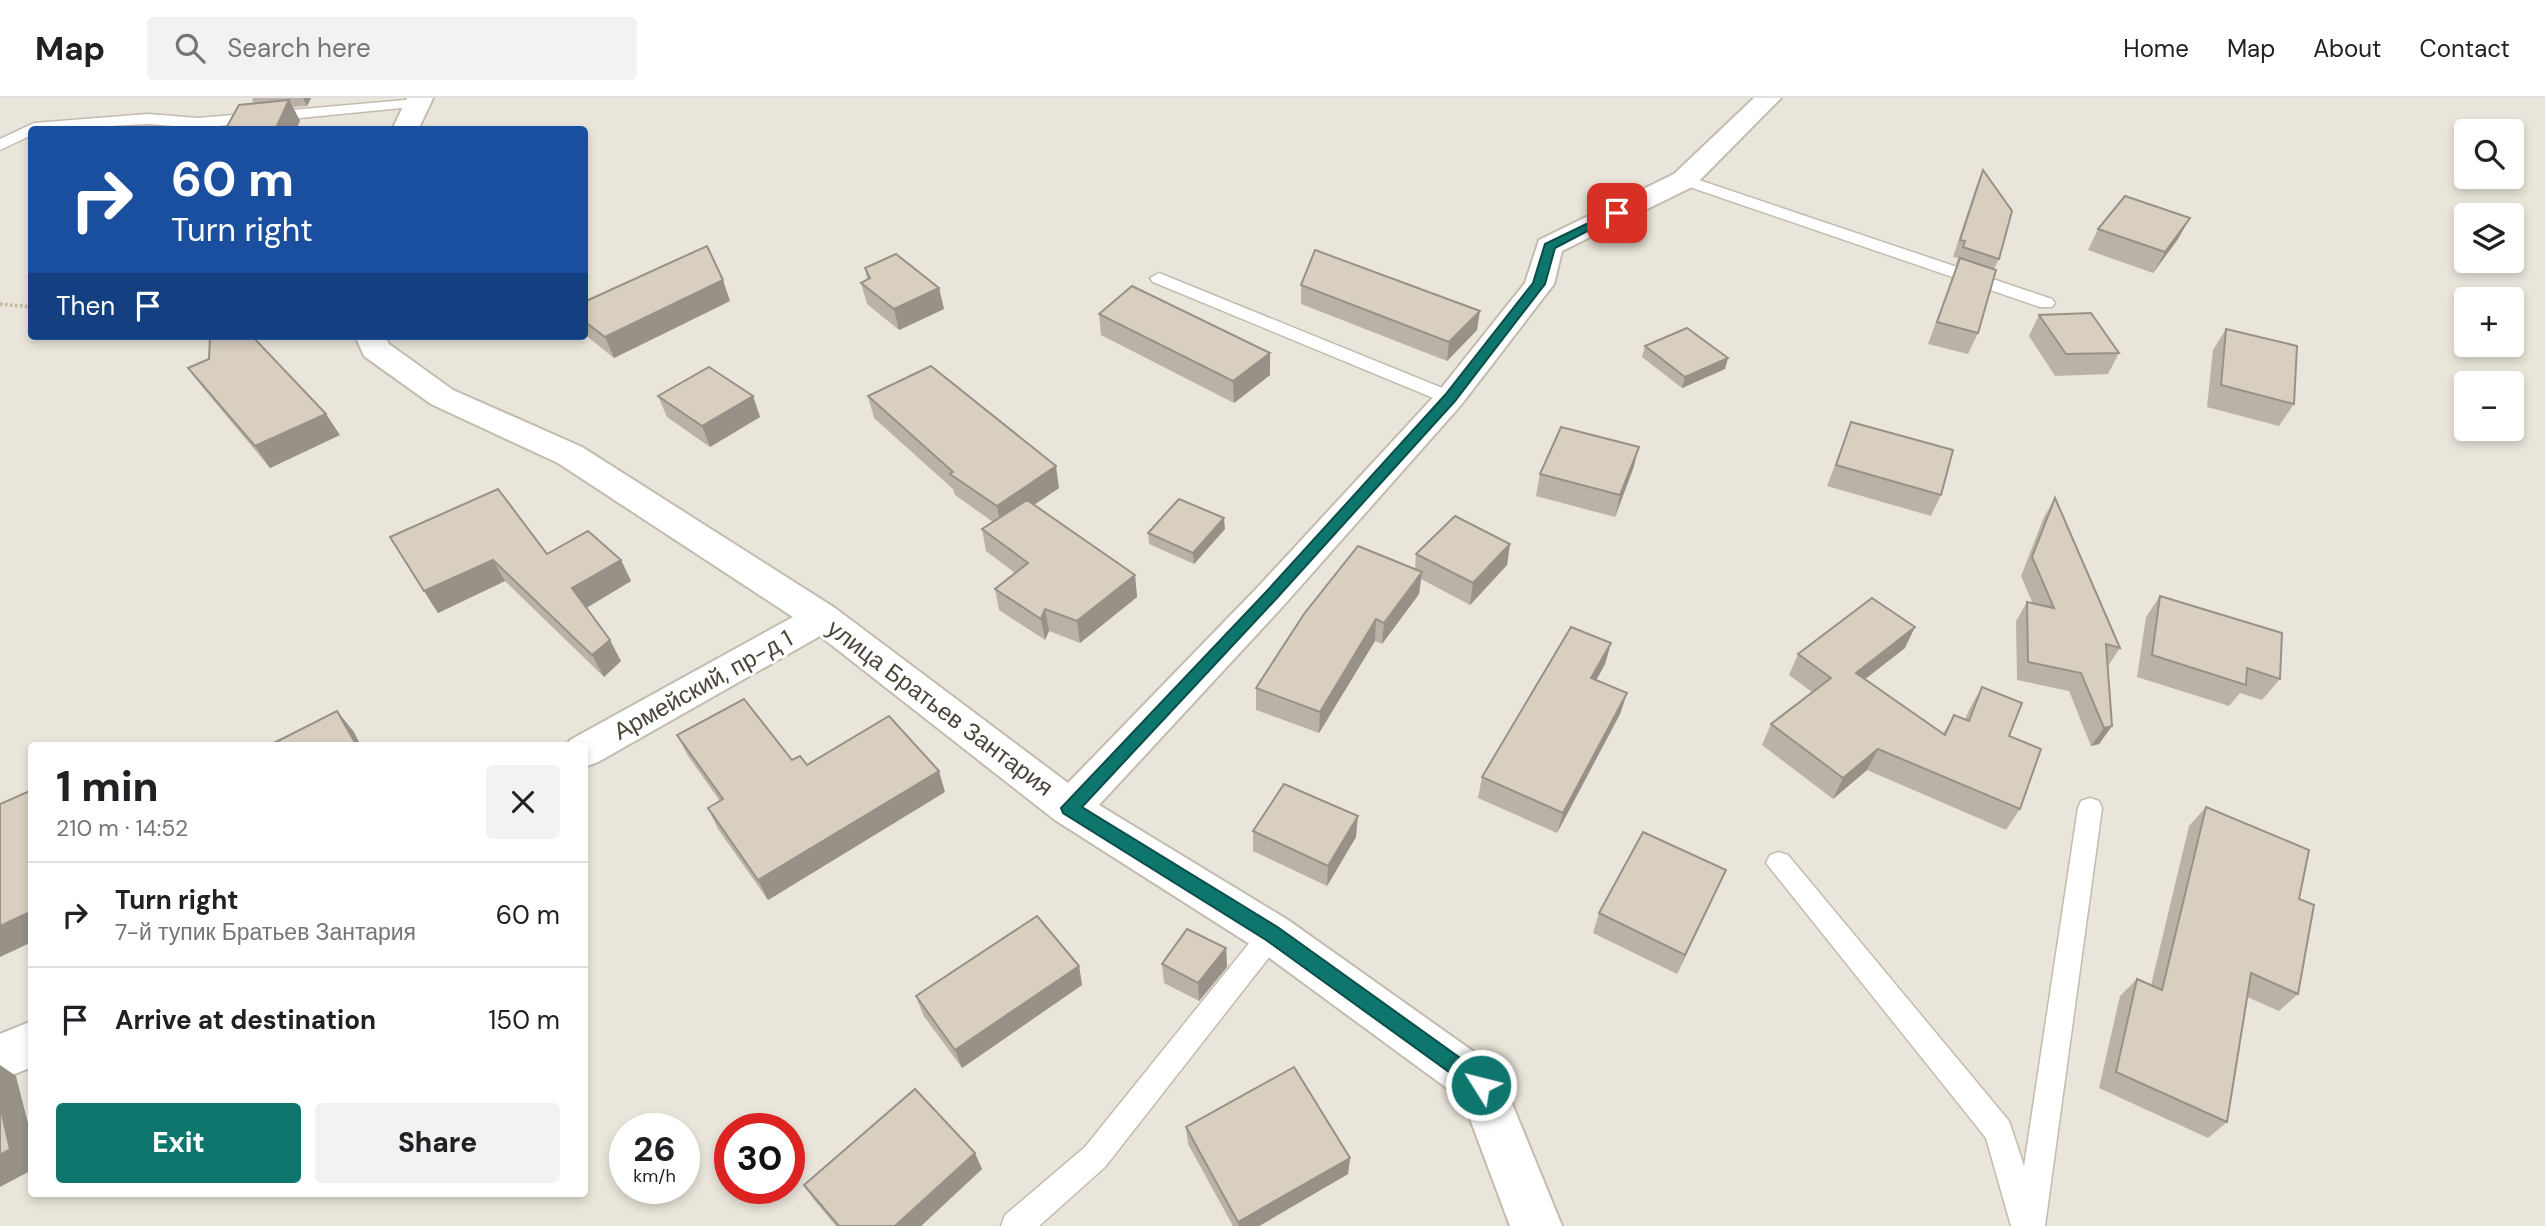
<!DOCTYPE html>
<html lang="en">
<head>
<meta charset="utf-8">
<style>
	:root { --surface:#fff; --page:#f2f2f2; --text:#202124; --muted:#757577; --line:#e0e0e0; --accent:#0f766e }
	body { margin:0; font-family:"DM Sans",sans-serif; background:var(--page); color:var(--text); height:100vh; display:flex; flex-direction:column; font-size:26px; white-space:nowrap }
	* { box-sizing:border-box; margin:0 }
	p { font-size:23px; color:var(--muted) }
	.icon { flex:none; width:38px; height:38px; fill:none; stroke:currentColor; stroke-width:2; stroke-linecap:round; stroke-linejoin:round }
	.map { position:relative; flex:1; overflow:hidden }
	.details { position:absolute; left:28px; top:644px; width:560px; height:455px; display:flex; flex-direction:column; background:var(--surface); border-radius:7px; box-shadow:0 4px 10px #0003 }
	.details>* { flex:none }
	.banner { position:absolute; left:28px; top:28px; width:560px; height:214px; border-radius:7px; box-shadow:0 4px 10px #0003; background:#1a4fa0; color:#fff; overflow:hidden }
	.fabs { position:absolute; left:2454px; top:21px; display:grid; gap:14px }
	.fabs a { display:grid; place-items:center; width:70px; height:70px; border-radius:7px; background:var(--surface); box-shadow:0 4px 10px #0003; font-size:35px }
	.speed { position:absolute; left:609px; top:1015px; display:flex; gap:14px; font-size:35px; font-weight:700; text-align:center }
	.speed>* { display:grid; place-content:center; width:91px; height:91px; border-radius:50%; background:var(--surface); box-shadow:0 4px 10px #0003; line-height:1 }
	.speed small { font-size:18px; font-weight:400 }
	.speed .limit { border:10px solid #d22; background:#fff; color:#111 }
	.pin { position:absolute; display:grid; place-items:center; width:60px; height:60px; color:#fff; margin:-30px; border-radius:14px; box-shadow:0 4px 10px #0006 }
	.me { position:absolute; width:77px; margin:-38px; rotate:306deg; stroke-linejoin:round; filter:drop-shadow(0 0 5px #0008) }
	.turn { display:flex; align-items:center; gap:24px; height:147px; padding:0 28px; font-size:32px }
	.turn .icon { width:91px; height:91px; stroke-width:2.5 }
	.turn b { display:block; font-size:49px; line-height:60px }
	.then { display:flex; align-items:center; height:66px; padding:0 28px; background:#0003; gap:14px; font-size:26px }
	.round { display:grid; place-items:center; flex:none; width:74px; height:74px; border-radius:7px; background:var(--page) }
	.overview { display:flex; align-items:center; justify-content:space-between; height:119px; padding:0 28px }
	h1 { font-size:42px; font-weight:800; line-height:52px }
	.cta { display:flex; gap:14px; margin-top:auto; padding:14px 28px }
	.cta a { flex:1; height:80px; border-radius:7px; background:var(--accent); color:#fff; font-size:28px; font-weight:800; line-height:80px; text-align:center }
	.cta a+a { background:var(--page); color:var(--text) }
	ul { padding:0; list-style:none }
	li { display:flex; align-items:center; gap:21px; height:105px; padding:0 28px; border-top:2px solid var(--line) }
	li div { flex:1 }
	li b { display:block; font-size:26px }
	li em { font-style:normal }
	header { display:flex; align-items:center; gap:42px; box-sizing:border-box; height:98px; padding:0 35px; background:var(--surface); border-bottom:2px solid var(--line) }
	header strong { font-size:33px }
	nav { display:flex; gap:38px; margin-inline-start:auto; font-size:24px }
	.search { width:490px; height:63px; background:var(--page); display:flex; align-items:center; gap:18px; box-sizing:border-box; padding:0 24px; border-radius:7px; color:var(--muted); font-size:26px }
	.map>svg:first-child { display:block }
	.residential { fill:#eae5da; fill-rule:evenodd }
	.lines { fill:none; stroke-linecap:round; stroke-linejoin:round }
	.lane-casing { stroke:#c2bbae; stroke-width:3 }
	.street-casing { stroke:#c2bbae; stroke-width:4 }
	.path { stroke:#c4b79f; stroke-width:3.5; stroke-dasharray:2.5 2.5; stroke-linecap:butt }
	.lane { fill:#fff; fill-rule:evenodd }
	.street { fill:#fff; fill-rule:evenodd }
	.wall { fill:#bab2a6 }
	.shaded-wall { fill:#979187 }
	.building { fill:#d8cfc1; stroke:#979187; stroke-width:2 }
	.route { fill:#0f766e; stroke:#0a4d48; stroke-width:2 }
	.labels { text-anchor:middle; stroke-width:6; stroke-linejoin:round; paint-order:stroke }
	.street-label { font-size:24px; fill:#4b4439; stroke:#fff }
</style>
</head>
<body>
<header>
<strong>Map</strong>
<div class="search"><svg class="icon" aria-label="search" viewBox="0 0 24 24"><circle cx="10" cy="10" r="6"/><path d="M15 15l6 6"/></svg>Search here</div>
<nav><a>Home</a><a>Map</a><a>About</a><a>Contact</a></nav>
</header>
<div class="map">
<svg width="2545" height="1128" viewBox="0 0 2545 1128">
	<rect width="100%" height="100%" fill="#f6f3ec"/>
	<path class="residential" d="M 0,0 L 2545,0 L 2545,1128 L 0,1128 ZM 32,32 L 584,32 L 584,238 L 32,238 ZM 2466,33 L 2511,33 L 2511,79 L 2466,79 ZM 2466,117 L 2511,117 L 2511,163 L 2466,163 ZM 2466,201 L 2511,201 L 2511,247 L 2466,247 ZM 2466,285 L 2511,285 L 2511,331 L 2466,331 ZM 32,648 L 584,648 L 584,1096 L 32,1096 ZM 625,1031 L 684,1031 L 684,1090 L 625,1090 ZM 730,1031 L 789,1031 L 789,1090 L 730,1090 Z"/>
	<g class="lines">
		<g class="lane-casing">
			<g id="lane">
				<polygon points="417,1 424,5 422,8 198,30 148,26 32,32 32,37 0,52 0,41 34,25 148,16 198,20"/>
				<polygon points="1684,77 2052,201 2055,205 2052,209 2040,209 1678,85 1676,82"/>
				<polygon points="1159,175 1457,296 1460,300 1450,306 1443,304 1153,184 1150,180"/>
				<polygon points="2090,700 2099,703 2102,710 2045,1128 2011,1128 1986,1040 1766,765 1770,757 1779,754 1788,757 2009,1023 2024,1068 2078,710 2081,703"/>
				<polygon points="1272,824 1281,828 1285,836 1281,844 1105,1069 1039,1128 1001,1128 1005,1117 1085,1049 1263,828"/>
			</g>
		</g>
		<g class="street-casing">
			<g id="street">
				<polygon points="407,0 433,0 418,32 392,32"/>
				<polygon points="1754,0 1781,0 1694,88 1562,153 1554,186 1461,307 1284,507 1099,707 1288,822 1498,971 1562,1128 1510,1128 1463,1002 1256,850 1055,722 820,538 598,664 584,669 584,648 567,648 570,642 793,519 558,365 431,306 364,258 355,238 385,238 389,246 453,292 582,349 835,510 1068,685 1258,489 1439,293 1525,185 1539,142 1674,76"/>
				<polygon points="32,923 32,969 0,982 0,936"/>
			</g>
		</g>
		<polyline class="path" points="0,206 32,209"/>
		<use href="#lane" class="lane"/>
		<use href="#street" class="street"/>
	</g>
	<g class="wall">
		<polygon points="253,0 311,0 307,8 293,9 300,23 255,6 252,2"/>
		<polygon points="1983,72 1999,161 1994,171 1978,235 1968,256 1928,246 1957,166 1956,166 1958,160 1953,159 1976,89"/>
		<polygon points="2098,131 2178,141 2153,175 2088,152"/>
		<polygon points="865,170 939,190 944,211 899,232 867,206 861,185 867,181"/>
		<polygon points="1301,187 1477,232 1447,263 1301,206"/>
		<polygon points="730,203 614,260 584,236 584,204"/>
		<polygon points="1099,216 1270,277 1234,305 1101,237"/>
		<polygon points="2039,217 2119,255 2108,276 2055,278 2029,238"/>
		<polygon points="2226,231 2294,306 2279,328 2207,309 2213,252"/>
		<polygon points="1645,248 1725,271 1682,290 1642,259"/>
		<polygon points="188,270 340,337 270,370 204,291"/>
		<polygon points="658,298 753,298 760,319 710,349 667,319"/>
		<polygon points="868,298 1059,390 1034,407 1135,477 1137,499 1080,545 1049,533 1045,542 999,512 995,491 1015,475 986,453 982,431 993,424 955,397 953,391 874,320"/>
		<polygon points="1851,324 1941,397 1931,418 1827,388"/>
		<polygon points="1639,349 1633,371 1615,419 1536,398 1540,376"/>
		<polygon points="2055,400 2120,550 2108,568 2112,628 2099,646 2091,648 2069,593 2017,582 2016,523 2027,504 2033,506 2021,478 2044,419"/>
		<polygon points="1225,431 1194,466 1149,446 1148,435"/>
		<polygon points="390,439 547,456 621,462 631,483 586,510 621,563 604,579 505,483 438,515"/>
		<polygon points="1510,446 1507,467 1470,507 1421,481 1419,496 1382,546 1375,543 1319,635 1256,612 1256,590 1415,471 1416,456"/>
		<polygon points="2160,498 2280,581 2262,602 2240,595 2229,608 2137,579 2146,519"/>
		<polygon points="1611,545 1605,566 1596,582 1627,595 1620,616 1557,735 1478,700 1482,679"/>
		<polygon points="1905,550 1865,581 1943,636 1954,617 1965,621 1970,610 1982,589 2009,638 2020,711 2006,732 1867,672 1833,701 1762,647 1771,626 1812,594 1789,577 1798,556"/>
		<polygon points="677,637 792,662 807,667 945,694 768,802 718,731 708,710 720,703 688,658"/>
		<polygon points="2206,709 2299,801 2298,896 2279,913 2247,899 2227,1024 2208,1040 2099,990 2120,898 2137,881 2151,887 2189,728"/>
		<polygon points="1253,733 1356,739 1327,788 1253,753"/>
		<polygon points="1726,772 1677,876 1593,835 1599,815"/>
		<polygon points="1226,850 1227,869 1199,903 1164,885 1162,866"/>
		<polygon points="1079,868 1082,887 962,970 923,917 916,898"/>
		<polygon points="1186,1029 1350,1060 1348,1076 1259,1128 1233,1128 1188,1046"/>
		<polygon points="982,1071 921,1128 836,1128 815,1103 804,1087"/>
	</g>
	<g class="shaded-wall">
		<polygon points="303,0 311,0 307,8"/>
		<polygon points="289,2 300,23 296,32 275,32"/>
		<polygon points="2190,120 2178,141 2153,175 2165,154"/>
		<polygon points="723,182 730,203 614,260 605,239"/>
		<polygon points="939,190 944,211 899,232 894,211"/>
		<polygon points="1480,213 1477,232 1447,263 1449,244"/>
		<polygon points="1270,255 1270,277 1234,305 1233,283"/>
		<polygon points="1728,260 1725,271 1682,290 1685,279"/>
		<polygon points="753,298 760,319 710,349 702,328"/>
		<polygon points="326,316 340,337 270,370 255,348"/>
		<polygon points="1639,349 1633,371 1615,419 1620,397"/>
		<polygon points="1056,368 1059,390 1001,429 997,408"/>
		<polygon points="1224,420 1225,431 1194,466 1193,455"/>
		<polygon points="1510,446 1507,467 1470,507 1473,485"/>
		<polygon points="493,462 505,483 438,515 424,493"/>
		<polygon points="621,462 631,483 583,512 572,490"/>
		<polygon points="1422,474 1419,496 1382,546 1384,525"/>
		<polygon points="1135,477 1137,499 1080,545 1077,523"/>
		<polygon points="1045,511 1049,533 1045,542 1041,521"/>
		<polygon points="1376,521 1375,543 1319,635 1320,614"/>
		<polygon points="1915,529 1905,550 1846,596 1856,575"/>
		<polygon points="610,542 621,563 604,579 592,557"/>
		<polygon points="1611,545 1605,566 1586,601 1591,580"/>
		<polygon points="1627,595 1620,616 1557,735 1563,715"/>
		<polygon points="337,613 354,634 361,648 357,648"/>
		<polygon points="2112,628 2099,646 2091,648 2104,630"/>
		<polygon points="1878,651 1867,672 1833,701 1843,680"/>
		<polygon points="939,673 945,694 768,802 758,782"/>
		<polygon points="1358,718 1356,739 1327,788 1328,768"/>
		<polygon points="1726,772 1717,792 1677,876 1685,857"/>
		<polygon points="32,813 32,844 0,859 0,828"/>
		<polygon points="1226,850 1227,869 1199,903 1198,885"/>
		<polygon points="1079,868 1082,887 962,970 955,952"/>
		<polygon points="0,967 16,978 32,1041 32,1072 0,1089"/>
		<polygon points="975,1055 982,1071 921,1128 895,1128"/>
		<polygon points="1350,1060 1348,1076 1259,1128 1239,1128 1238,1124"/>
	</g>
	<g class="building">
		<polygon points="289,2 275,32 225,32 239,7"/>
		<polygon points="1983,72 2012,113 1999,161 1963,149 1965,143 1960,142"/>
		<polygon points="2125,98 2190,120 2165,154 2098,131"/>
		<polygon points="707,148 723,182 605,239 584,223 584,204"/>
		<polygon points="1315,152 1480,213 1449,244 1301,187"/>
		<polygon points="896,156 939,190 894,211 861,185 870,180 865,170"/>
		<polygon points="1960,160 1996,172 1978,235 1937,224"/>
		<polygon points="1132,188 1270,255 1233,283 1099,216"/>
		<polygon points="2091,215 2119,255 2066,256 2039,217"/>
		<polygon points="1687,230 1728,260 1685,279 1645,248"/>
		<polygon points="2226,231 2297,248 2294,306 2221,287"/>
		<polygon points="210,238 252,238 326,316 255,348 188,270 209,261"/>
		<polygon points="931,268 1056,368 997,408 950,376 953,374 868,298"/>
		<polygon points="709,269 753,298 702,328 658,298"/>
		<polygon points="1851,324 1953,352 1941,397 1836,367"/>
		<polygon points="1561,329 1639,349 1620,397 1540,376"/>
		<polygon points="498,391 547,456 588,433 621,462 572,490 610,542 592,557 493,462 424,493 390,439"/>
		<polygon points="2055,400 2120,550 2106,546 2112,628 2104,630 2081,575 2028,564 2027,504 2054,510 2032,459"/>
		<polygon points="1179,401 1224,420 1193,455 1148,435"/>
		<polygon points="1027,402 1135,477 1077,523 1045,511 1041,521 995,491 1028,465 982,431"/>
		<polygon points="1455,418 1510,446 1473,485 1416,456"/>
		<polygon points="1358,448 1422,474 1384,525 1376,521 1320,614 1256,590 1304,516"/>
		<polygon points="2160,498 2282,535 2280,581 2247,570 2246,587 2152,557"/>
		<polygon points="1872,500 1915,529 1856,575 1945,637 1954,617 1969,623 1982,589 2022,605 2009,638 2041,651 2020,711 1878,651 1843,680 1771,626 1831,580 1798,556"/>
		<polygon points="1571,529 1611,545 1591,580 1627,595 1563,715 1482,679"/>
		<polygon points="744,601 792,662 800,658 807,667 889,618 939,673 758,782 708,710 723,701 677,637"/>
		<polygon points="337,613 357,648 268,648"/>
		<polygon points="1284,686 1358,718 1328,768 1253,733"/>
		<polygon points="32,692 32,813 0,828 0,706"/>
		<polygon points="2206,709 2309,752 2299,801 2314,807 2298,896 2251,875 2227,1024 2116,974 2137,881 2162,892"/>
		<polygon points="1643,734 1726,772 1685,857 1599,815"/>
		<polygon points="1037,818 1079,868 955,952 916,898"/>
		<polygon points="1187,831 1226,850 1198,885 1162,866"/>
		<polygon points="1294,969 1350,1060 1238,1124 1186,1029"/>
		<polygon points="915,991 975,1055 895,1128 839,1128 804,1087"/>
		<polygon points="0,1008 10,1051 0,1057"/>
	</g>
	<polygon class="route" points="1613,113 1622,115 1555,150 1545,186 1455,303 1276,501 1082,709 1279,830 1488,980 1491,987 1488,994 1481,997 1266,842 1063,715 1061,710 1266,494 1445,297 1533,185 1545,146"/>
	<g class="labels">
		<g class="street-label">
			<text transform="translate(703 587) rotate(-29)" y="8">Армейский, пр-д 1</text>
			<text transform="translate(940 610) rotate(37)" y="8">улица Братьев Зантария</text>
		</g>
	</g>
</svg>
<div class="fabs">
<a><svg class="icon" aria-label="search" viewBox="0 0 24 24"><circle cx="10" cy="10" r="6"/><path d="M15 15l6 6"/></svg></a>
<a><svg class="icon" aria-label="layers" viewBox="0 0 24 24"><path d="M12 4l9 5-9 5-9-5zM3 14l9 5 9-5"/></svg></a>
<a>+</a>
<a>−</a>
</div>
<div class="speed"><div>26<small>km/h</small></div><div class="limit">30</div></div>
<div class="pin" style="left:1617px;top:115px;background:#d93025"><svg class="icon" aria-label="arrive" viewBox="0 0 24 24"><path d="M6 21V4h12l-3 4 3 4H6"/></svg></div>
<svg class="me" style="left:1481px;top:987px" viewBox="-20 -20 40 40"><circle r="17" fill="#0f766e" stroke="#fff" stroke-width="3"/><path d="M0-11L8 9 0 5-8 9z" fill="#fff"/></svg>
<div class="banner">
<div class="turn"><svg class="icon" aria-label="right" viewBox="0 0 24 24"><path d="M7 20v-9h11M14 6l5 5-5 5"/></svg><div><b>60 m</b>Turn right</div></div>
<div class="then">Then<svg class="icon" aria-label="arrive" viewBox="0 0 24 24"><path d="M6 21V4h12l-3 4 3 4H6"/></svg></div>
</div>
<section class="details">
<div class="overview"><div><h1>1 min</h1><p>210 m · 14:52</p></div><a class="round"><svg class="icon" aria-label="close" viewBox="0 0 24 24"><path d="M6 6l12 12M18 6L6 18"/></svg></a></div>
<ul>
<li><svg class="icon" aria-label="right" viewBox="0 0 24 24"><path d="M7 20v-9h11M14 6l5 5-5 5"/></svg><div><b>Turn right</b><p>7-й тупик Братьев Зантария</p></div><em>60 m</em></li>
<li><svg class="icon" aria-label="arrive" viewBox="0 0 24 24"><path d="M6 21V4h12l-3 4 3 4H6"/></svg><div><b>Arrive at destination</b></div><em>150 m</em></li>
</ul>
<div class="cta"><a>Exit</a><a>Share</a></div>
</section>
</div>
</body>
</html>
